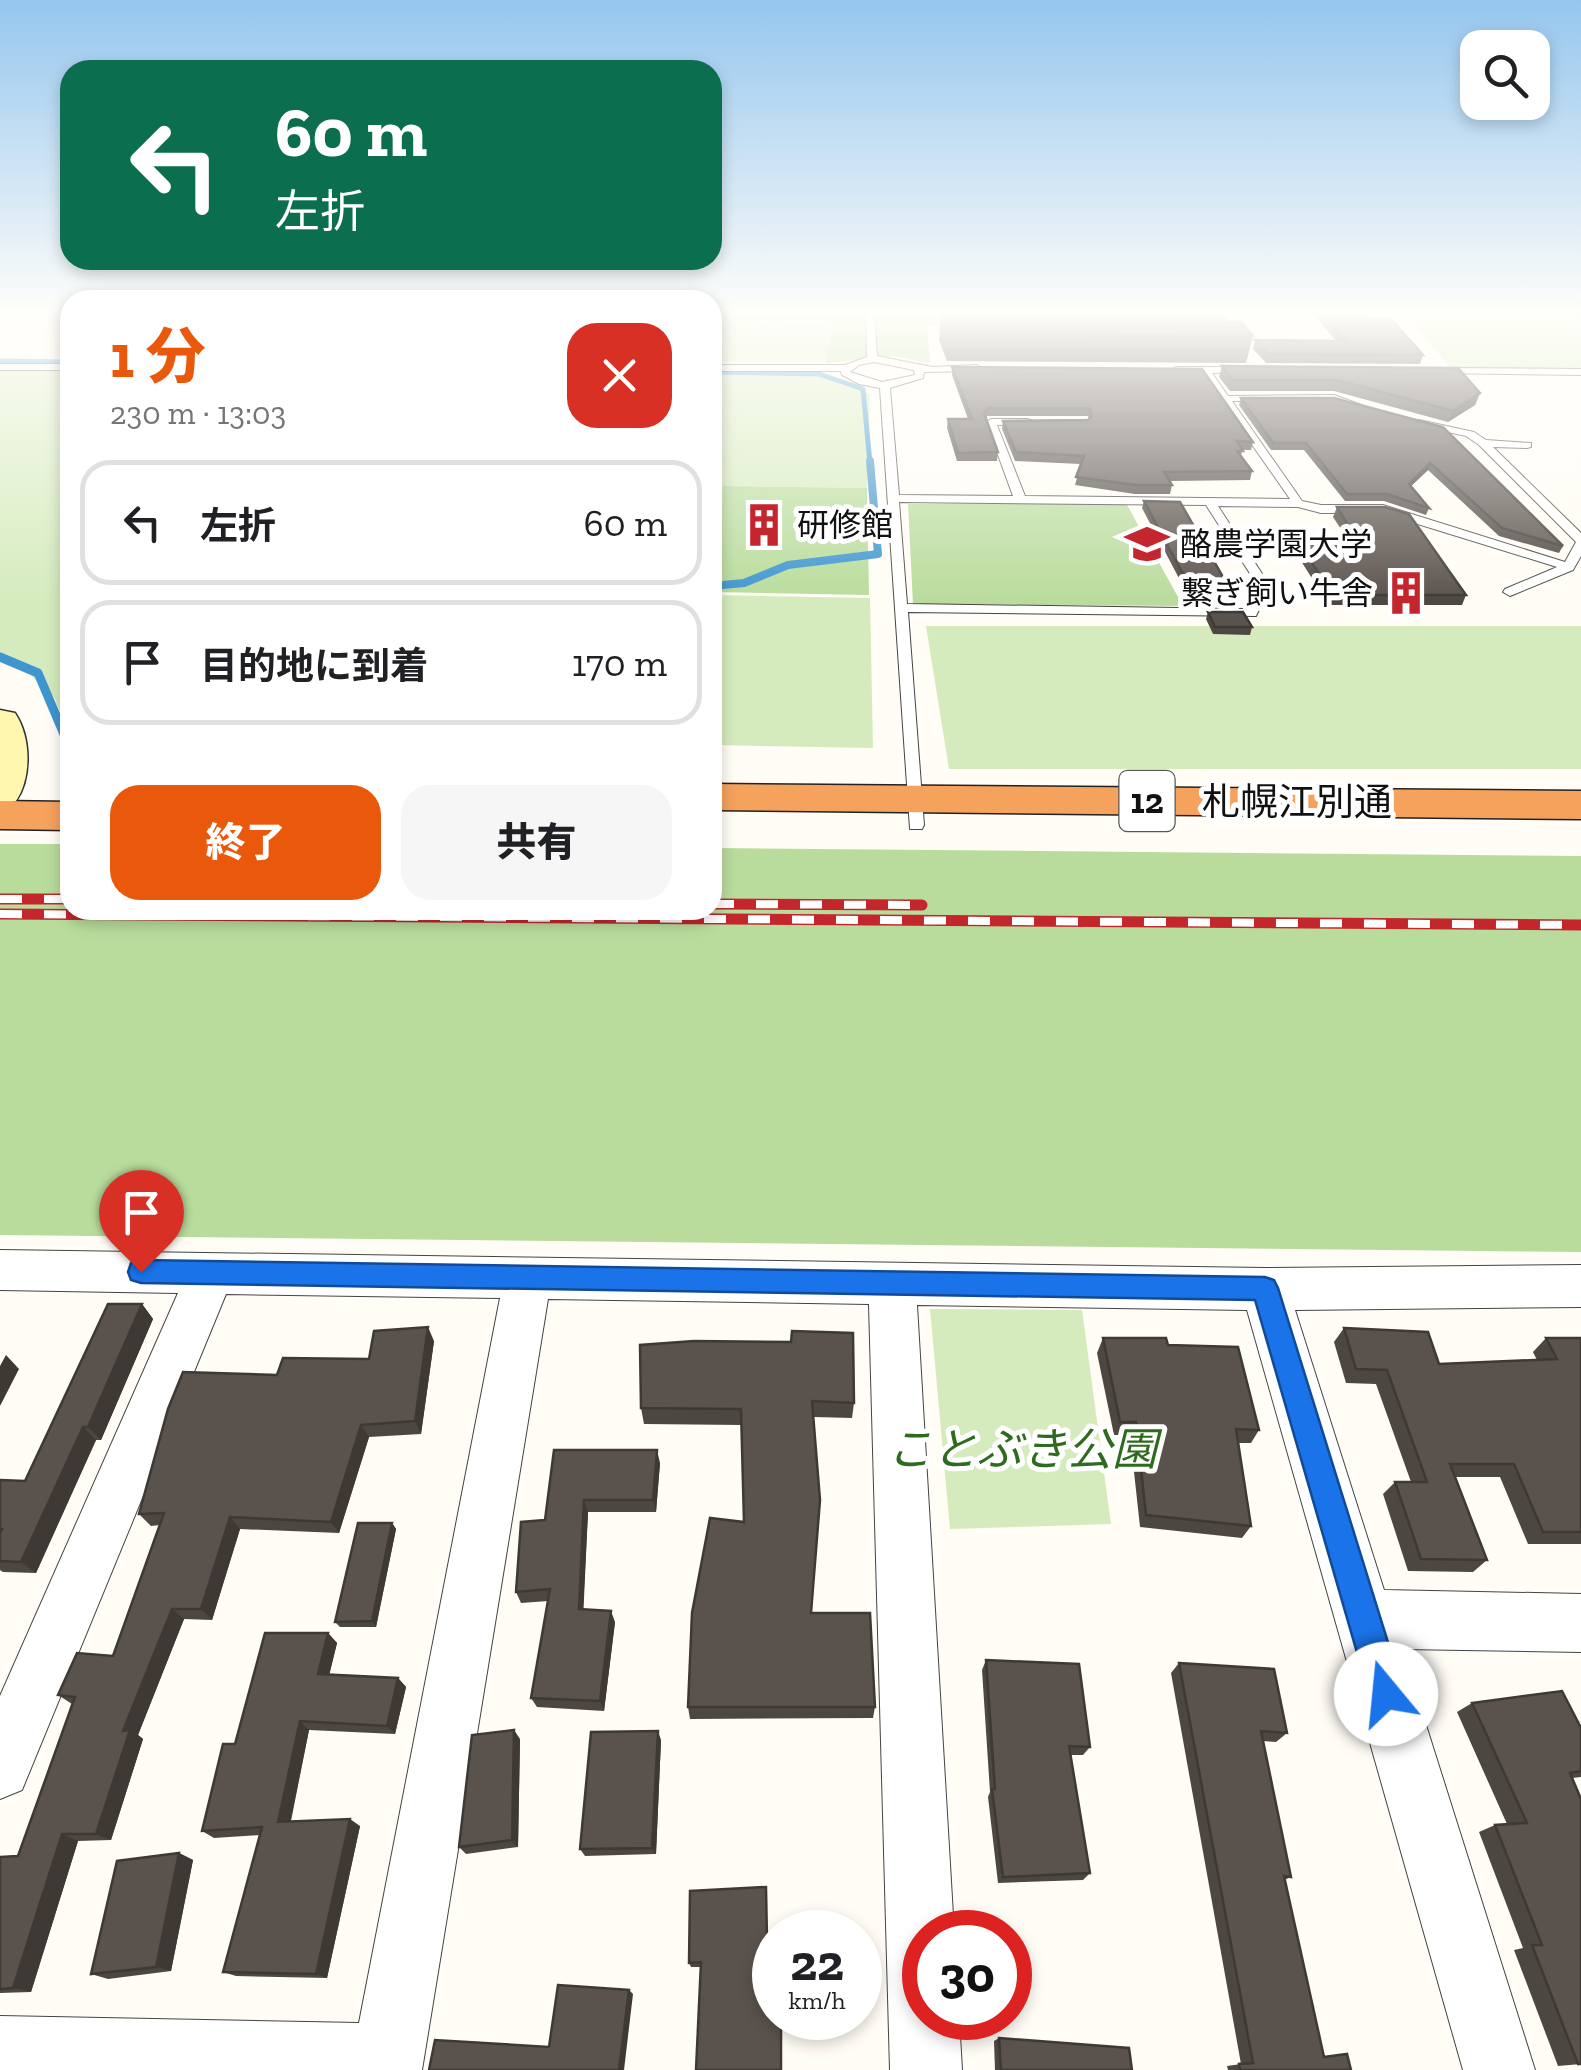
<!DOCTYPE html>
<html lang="ja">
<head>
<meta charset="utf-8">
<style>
	:root { --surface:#fff; --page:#f6f6f6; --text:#202124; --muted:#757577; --line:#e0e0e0; --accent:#ea580c }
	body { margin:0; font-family:"Zilla Slab","Noto Sans JP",serif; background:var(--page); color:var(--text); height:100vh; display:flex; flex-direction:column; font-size:38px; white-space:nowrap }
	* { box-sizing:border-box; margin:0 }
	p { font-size:32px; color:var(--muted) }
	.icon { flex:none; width:55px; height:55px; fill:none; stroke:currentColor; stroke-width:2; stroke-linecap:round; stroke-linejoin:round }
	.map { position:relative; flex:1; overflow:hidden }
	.panel { position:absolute; left:60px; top:290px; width:662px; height:630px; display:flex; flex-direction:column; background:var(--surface); border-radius:30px; box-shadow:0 5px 15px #0003 }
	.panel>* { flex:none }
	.guide { position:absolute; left:60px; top:60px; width:662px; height:210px; border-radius:30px; box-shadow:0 5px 15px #0003; background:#0b6e4f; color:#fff; overflow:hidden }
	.controls { position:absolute; left:1460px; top:30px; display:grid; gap:20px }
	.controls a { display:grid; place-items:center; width:90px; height:90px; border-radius:20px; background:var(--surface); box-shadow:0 5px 15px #0003; font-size:50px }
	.speed { position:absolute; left:752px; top:1910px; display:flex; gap:20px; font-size:50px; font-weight:700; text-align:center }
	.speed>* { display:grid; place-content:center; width:130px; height:130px; border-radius:50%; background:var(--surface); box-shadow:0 5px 15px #0003; line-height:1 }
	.speed small { font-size:25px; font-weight:400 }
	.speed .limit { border:15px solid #d22; background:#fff; color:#111 }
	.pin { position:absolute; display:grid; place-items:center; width:85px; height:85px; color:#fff; margin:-102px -42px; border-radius:50% 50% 50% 0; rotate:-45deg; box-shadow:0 0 10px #0007 }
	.pin .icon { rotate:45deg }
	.me { position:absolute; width:110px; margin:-55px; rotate:343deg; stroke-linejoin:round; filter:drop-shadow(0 0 8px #0008) }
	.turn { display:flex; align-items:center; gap:35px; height:210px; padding:0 50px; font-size:45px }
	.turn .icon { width:130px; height:130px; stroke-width:2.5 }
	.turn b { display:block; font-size:70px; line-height:85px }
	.round { display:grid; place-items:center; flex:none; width:105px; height:105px; border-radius:30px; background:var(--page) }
	.summary { display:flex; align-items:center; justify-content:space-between; height:170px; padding:0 50px }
	h1 { font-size:60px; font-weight:800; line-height:75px; color:var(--accent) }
	.action { display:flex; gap:20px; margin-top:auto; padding:20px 50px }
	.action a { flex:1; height:115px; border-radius:30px; background:var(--accent); color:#fff; font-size:40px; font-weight:800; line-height:115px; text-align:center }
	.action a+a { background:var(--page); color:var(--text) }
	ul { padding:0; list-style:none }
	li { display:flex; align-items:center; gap:30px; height:125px; margin:0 20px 15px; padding:0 30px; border:5px solid var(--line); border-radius:30px }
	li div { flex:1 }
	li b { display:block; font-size:38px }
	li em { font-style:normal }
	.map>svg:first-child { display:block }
	.green { fill:#d5ebbd }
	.forest { fill:#b9dc9c }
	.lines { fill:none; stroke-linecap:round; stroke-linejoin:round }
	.stream-far2 { stroke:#3f96cf; stroke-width:5 }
	.stream-far1 { stroke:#3f96cf; stroke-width:8 }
	.stream { stroke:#3f96cf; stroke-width:9 }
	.lane-casing { stroke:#444; stroke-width:2 }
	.street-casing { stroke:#444; stroke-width:2 }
	.secondary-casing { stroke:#333; stroke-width:3 }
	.highway-casing { stroke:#222; stroke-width:3 }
	.lane { fill:#fff; fill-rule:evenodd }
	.street { fill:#fff; fill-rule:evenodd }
	.secondary { fill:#fff6b0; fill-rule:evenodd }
	.highway { fill:#f5a25d; fill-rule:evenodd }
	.rail-casing { stroke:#c4262e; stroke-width:11 }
	.rail { stroke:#fff; stroke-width:8; stroke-dasharray:22; stroke-linecap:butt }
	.wall { fill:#4d4742 }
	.shaded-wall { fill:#3f3936 }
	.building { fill:#5a524d; stroke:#3f3936; stroke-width:2.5 }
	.route { fill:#1a73e8; stroke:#114b97; stroke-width:2.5 }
	.labels { text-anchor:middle; stroke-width:10; stroke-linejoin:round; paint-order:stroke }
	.far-poi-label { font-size:32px; fill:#111; stroke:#fff; text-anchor:start }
	.shield { fill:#fff; stroke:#585858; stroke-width:2.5 }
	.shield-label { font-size:35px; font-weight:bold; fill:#111 }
	.street-label { font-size:38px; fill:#111; stroke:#fff }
	.near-park-label { font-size:45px; font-style:italic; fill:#2f6b1f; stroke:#fff }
</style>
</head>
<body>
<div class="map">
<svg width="1581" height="2070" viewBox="0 0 1581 2070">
	<rect width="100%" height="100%" fill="#fffdf5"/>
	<g class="green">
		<polygon points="1405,313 1581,313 1581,372 1454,372"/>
		<polygon points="713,322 831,323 834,361 713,361"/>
		<polygon points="0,370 70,370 70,736 54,697 15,660 0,657"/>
		<polygon points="713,374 819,374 870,394 867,488 723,486 713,527"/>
		<polygon points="713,595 870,598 873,748 713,745"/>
		<polygon points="926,626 1581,626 1581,769 949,769"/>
		<polygon points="930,1309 1082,1310 1111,1524 950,1529"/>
	</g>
	<g class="forest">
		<polygon points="713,313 1090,313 1094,325 927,326 930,363 894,356 826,363 833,321 713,321"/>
		<polygon points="723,486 867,488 869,595 713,592 713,527"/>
		<polygon points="1126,503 1183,606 913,604 908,504"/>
		<polygon points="0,844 70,844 70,910 712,910 713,848 1581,856 1581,1252 0,1235"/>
	</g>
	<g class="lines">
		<g class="stream-far2">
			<polyline points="0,361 70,362"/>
			<polyline points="712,372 819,374 863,389 870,463"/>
		</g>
		<polyline class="stream-far1" points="712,586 744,583 788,565 878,554 870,461"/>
		<polyline class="stream" points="0,657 38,673 66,739"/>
		<g class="lane-casing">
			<g id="lane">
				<path d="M 866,313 L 874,313 L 877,356 L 932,367 L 977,365 L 982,368 L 977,371 L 924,372 L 923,378 L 890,388 L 899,495 L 1013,496 L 986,422 L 991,419 L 1027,419 L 1031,420 L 1031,424 L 997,425 L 1025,496 L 1290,499 L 1202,373 L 1171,370 L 1176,367 L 1247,367 L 1250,372 L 1212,373 L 1228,396 L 1334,395 L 1367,407 L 1362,410 L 1333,401 L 1232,401 L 1302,501 L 1321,505 L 1383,505 L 1565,562 L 1576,542 L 1479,445 L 1466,436 L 1415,425 L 1414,423 L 1419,420 L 1474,432 L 1486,440 L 1531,443 L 1531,447 L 1527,448 L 1493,447 L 1581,533 L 1581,556 L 1573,570 L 1510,596 L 1503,592 L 1505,589 L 1557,567 L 1382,513 L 1321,513 L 1298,507 L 1218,506 L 1270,586 L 1256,616 L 908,612 L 924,825 L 922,829 L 910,829 L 880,388 L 859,384 L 842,375 L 841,371 L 712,371 L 712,365 L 845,365 L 867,357 ZM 874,362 L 914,370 L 915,375 L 882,382 L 850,372 L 859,365 ZM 899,502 L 1206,505 L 1258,586 L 1246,609 L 907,604 Z"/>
				<rect x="0" y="364" width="70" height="6"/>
				<polygon points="1436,368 1581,369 1581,375 1433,373"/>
			</g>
		</g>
		<g class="street-casing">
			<polygon id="street" points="0,1250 1265,1268 1581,1265 1581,1307 1295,1310 1384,1590 1581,1594 1581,1652 1402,1649 1535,2070 1463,2070 1247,1310 917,1305 954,1932 925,1932 925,2018 959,2018 962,2070 890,2070 869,1304 548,1299 422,2070 0,2070 0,2016 359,2023 500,1298 226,1294 22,1790 0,1799 0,1696 178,1293 0,1290"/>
		</g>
		<g class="secondary-casing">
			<path id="secondary" d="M 0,710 L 15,713 C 31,737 32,777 16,801 L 0,805 Z"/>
		</g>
		<g class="highway-casing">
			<g id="highway">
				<polygon points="712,784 1581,791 1581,819 712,810"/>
				<polygon points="0,801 70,802 70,830 0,829"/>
			</g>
		</g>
		<use href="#lane" class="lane"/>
		<use href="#street" class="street"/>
		<use href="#secondary" class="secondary"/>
		<use href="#highway" class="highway"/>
		<g class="rail-casing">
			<g id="rail">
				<polyline points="0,899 70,899"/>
				<polyline points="712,904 922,905"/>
				<polyline points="0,914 1581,925"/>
			</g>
		</g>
		<use href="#rail" class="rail"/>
	</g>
	<g class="wall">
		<polygon points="941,313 1227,322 1253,336 1246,363 947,361 939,340"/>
		<polygon points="1313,313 1364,313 1370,319 1423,355 1420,364 1266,363 1253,349 1255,340 1335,340"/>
		<polygon points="1222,366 1480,393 1475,405 1448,422 1334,391 1230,391 1219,377"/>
		<polygon points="952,367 1253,442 1251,450 1242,450 1241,456 1252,471 1250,480 1169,481 1172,485 1170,494 1135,494 1075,485 1081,464 1015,461 1002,429 1003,421 1089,419 1088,416 987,416 986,418 998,452 997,461 957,461 947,428 948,419 968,419 952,375"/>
		<polygon points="1241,398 1334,398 1563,546 1559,553 1499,536 1428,470 1411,486 1429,508 1426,515 1384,501 1345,501 1304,450 1271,450 1239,405"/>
		<polygon points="1144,501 1235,598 1233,605 1200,605 1191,584 1182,584 1142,508"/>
		<polygon points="1337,507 1466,595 1462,605 1329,605 1292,547 1295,537 1341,538 1343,532 1333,517"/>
		<polygon points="1208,612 1252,627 1250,635 1213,634 1206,619"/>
		<polygon points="142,1304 153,1319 101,1440 96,1440 36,1573 3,1572 0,1570 0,1480 25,1481"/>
		<polygon points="1344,1328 1439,1364 1537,1360 1533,1352 1546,1338 1581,1338 1581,1544 1528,1544 1500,1477 1455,1477 1487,1560 1473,1572 1408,1571 1383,1494 1395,1482 1411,1482 1376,1384 1346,1383 1334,1342"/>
		<polygon points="1103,1338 1168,1345 1259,1430 1251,1443 1238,1443 1251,1526 1242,1538 1140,1527 1130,1435 1114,1435 1097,1353"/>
		<polygon points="434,1341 421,1434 369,1437 339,1533 240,1529 212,1620 184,1619 138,1735 143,1739 111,1840 78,1841 31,1992 0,1993 0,1857 18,1856 72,1704 58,1695 113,1656 160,1525 151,1526 139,1514 277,1375 369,1359"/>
		<polygon points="640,1345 854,1403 852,1418 814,1417 811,1613 875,1707 873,1718 690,1719 688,1707 744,1522 742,1425 644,1424 641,1408"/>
		<polygon points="660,1463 656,1512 588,1512 583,1609 615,1622 604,1711 537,1707 531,1698 548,1601 521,1603 516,1592 545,1520"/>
		<polygon points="392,1523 396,1529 376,1627 340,1627 335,1622"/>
		<polygon points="328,1633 337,1643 329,1675 398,1678 406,1687 395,1734 309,1730 291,1821 360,1826 327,1978 236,1976 223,1972 260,1835 214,1838 202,1831 235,1744"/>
		<polygon points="986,1660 1090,1747 1083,1755 1071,1755 1090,1873 1083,1880 998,1883 988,1797 990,1792 982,1670"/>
		<polygon points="1179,1663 1287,1733 1276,1742 1263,1741 1291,1877 1284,1880 1324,2057 1351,2070 1228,2070 1227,2066 1241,2064 1171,1673"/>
		<polygon points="1472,1703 1581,1728 1581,1777 1572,1778 1581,2064 1558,2066 1514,1950 1523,1948 1479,1832 1495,1825 1507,1824 1457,1712"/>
		<polygon points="520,1739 518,1847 466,1854 459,1847"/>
		<polygon points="661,1740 656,1854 585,1856 580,1849"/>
		<polygon points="179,1853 193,1860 171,1971 108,1979 91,1974"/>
		<polygon points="690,1891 769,1993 775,2018 701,1967 691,1967 689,1963"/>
		<polygon points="999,2038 1132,2070 995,2070 994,2041"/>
	</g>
	<g class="shaded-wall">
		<polygon points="1480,393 1475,405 1448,422 1453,411"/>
		<polygon points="1430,463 1428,470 1406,491 1409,484"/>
		<polygon points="142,1304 153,1319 101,1440 88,1427"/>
		<polygon points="428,1327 434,1341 421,1434 415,1421"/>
		<polygon points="6,1355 19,1369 0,1406 0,1366"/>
		<polygon points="361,1425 369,1437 339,1533 331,1522"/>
		<polygon points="83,1427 96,1440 36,1573 21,1562"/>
		<polygon points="657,1450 660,1463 656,1512 653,1500"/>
		<polygon points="584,1500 588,1512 583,1620 579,1609"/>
		<polygon points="230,1517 240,1529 212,1620 201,1609"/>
		<polygon points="392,1523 396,1529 376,1627 372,1621"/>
		<polygon points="172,1609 184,1619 138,1735 143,1739 111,1840 96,1834 123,1731"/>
		<polygon points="611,1611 615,1622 604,1711 600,1701"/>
		<polygon points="328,1633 337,1643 327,1684 318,1674"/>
		<polygon points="398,1678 406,1687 395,1734 387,1726"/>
		<polygon points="300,1721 309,1730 289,1828 278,1822"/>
		<polygon points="514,1730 520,1739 518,1847 512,1840"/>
		<polygon points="658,1731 661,1740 656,1854 652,1848"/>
		<polygon points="350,1819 360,1826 327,1978 316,1974"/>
		<polygon points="62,1834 78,1841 31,1992 13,1988"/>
		<polygon points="179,1853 193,1860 171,1971 156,1967"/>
		<polygon points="629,1990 633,1994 624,2070 619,2070"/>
	</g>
	<g class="building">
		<polygon points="941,313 1222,313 1227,322 1241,322 1253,336 949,334"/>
		<polygon points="1323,313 1364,313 1370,319 1391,319 1423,355 1268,354 1255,340 1345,341"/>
		<polygon points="1222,366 1458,368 1480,393 1453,411 1337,380 1233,380"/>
		<polygon points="952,367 1202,369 1253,442 1237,441 1243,451 1237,451 1252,471 1164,472 1172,485 1136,485 1076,477 1084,456 1016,452 1003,421 1088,420 1092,416 1089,408 988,408 984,413 998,452 958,453 948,419 972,419"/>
		<polygon points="1241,398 1334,398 1443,427 1563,546 1502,528 1430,463 1409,484 1429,508 1387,494 1347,494 1306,443 1273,443"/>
		<polygon points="1144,501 1180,502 1235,598 1202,597 1193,576 1184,576"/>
		<polygon points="1337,507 1385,507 1409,514 1466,595 1333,595 1295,537 1346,538 1342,532 1353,533"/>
		<polygon points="1208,612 1243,612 1252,627 1215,627"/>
		<polygon points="108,1304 142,1304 88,1427 83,1427 21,1562 0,1561 0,1533 2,1529 0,1528 0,1480 25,1481"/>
		<polygon points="428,1327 415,1421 361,1425 331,1522 230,1517 201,1609 172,1609 123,1731 130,1730 96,1834 62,1834 13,1988 0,1989 0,1857 18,1856 75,1697 58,1695 77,1653 113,1656 164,1513 139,1514 168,1409 183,1372 277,1375 283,1358 369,1359 374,1331"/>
		<polygon points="1344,1328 1428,1332 1439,1364 1557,1359 1546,1338 1581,1338 1581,1532 1543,1532 1514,1464 1450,1464 1487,1560 1421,1559 1395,1482 1427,1482 1387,1370 1356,1369"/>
		<polygon points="792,1331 853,1333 854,1403 812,1401 820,1500 811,1613 870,1613 875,1707 688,1707 692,1613 710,1518 744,1522 741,1409 641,1408 640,1345 694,1341 791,1342"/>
		<polygon points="1103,1338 1166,1338 1168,1345 1238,1347 1259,1430 1236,1429 1251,1526 1146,1515 1136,1422 1120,1422"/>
		<polygon points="554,1450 657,1450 653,1500 584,1500 579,1609 611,1611 600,1701 531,1698 550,1589 516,1592 521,1522 545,1520"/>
		<polygon points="358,1523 392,1523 372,1621 335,1622"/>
		<polygon points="265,1633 328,1633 318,1674 398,1678 387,1726 300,1721 278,1822 350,1819 316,1974 223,1972 262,1827 202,1831 223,1744 235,1744"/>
		<polygon points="986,1660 1079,1664 1090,1747 1069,1746 1090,1873 1003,1877 992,1789 995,1789"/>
		<polygon points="1179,1663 1274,1669 1287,1733 1261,1731 1291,1877 1284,1876 1324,2057 1347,2054 1351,2070 1240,2070 1239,2064 1253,2063"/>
		<polygon points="1562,1691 1581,1728 1581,1771 1570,1773 1581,1799 1581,2064 1578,2064 1532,1945 1542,1945 1495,1825 1527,1823 1472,1703"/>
		<polygon points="514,1730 512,1840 459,1847 472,1735"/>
		<polygon points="658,1731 652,1848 580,1849 591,1732"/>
		<polygon points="179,1853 156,1967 91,1974 117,1861"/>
		<polygon points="766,1887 768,1993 775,1993 775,2018 781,2018 781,2070 696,2070 701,1962 689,1963 690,1891"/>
		<polygon points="558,1985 629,1990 619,2070 429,2070 435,2040 549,2047"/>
		<polygon points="999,2038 1129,2048 1132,2070 1001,2070"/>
	</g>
	<linearGradient id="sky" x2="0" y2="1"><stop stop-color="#95c6ee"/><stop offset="0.52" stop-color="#fffefa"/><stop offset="1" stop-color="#fffefa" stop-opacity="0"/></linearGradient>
	<rect width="1581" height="602" fill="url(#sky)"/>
	<polygon class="route" points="141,1260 1265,1277 1274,1280 1278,1288 1404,1694 1399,1706 1386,1711 1374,1706 1369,1694 1255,1300 141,1283 131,1280 128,1272 131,1263"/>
	<defs>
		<g id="building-bare" transform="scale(3.45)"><path d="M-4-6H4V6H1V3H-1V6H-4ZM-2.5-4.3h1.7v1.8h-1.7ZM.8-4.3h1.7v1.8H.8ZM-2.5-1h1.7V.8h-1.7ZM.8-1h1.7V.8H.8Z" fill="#c4262e" stroke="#fff" stroke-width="2.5" paint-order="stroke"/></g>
		<g id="university-bare" transform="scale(3.45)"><path d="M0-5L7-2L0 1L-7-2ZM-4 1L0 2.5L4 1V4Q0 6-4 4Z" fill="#c4262e" stroke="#fff" stroke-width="2.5" paint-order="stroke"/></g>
	</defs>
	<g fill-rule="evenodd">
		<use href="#building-bare" x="764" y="525"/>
		<use href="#university-bare" x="1147" y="544"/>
		<use href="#building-bare" x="1406" y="593"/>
	</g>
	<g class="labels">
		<g class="far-poi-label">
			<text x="797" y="536">研修館</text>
			<text x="1180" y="555">酪農学園大学</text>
			<text x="1373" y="604" text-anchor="end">繋ぎ飼い牛舎</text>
		</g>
		<rect class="shield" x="1119.5" y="771" width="55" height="60" rx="8"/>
		<g class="shield-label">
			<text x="1147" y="813">12</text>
		</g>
		<g class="street-label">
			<text x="1297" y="815">札幌江別通</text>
		</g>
		<g class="near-park-label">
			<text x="1022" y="1465">ことぶき公園</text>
		</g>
	</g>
</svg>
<div class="controls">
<a><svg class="icon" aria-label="search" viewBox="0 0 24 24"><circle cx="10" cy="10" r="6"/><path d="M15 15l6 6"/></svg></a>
</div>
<div class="speed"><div>22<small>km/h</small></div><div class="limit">30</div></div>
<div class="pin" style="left:141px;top:1272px;background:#d93025"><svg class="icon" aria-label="arrive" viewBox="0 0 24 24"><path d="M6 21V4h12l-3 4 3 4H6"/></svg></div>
<svg class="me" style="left:1386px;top:1694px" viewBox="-20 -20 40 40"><circle r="19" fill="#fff"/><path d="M0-13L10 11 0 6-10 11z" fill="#1a73e8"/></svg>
<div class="guide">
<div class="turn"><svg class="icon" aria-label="left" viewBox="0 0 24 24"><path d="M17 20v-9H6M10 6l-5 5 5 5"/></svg><div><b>60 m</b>左折</div></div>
</div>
<section class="panel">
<div class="summary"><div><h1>1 分</h1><p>230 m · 13:03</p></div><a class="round" style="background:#d93025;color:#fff"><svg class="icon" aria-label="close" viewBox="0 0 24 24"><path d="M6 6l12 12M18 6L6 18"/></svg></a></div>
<ul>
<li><svg class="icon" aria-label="left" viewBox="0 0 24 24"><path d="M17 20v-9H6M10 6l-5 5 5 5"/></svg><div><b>左折</b></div><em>60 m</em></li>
<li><svg class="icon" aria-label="arrive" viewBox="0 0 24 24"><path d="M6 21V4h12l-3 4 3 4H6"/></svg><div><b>目的地に到着</b></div><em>170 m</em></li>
</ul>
<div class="action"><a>終了</a><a>共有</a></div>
</section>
</div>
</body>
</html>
